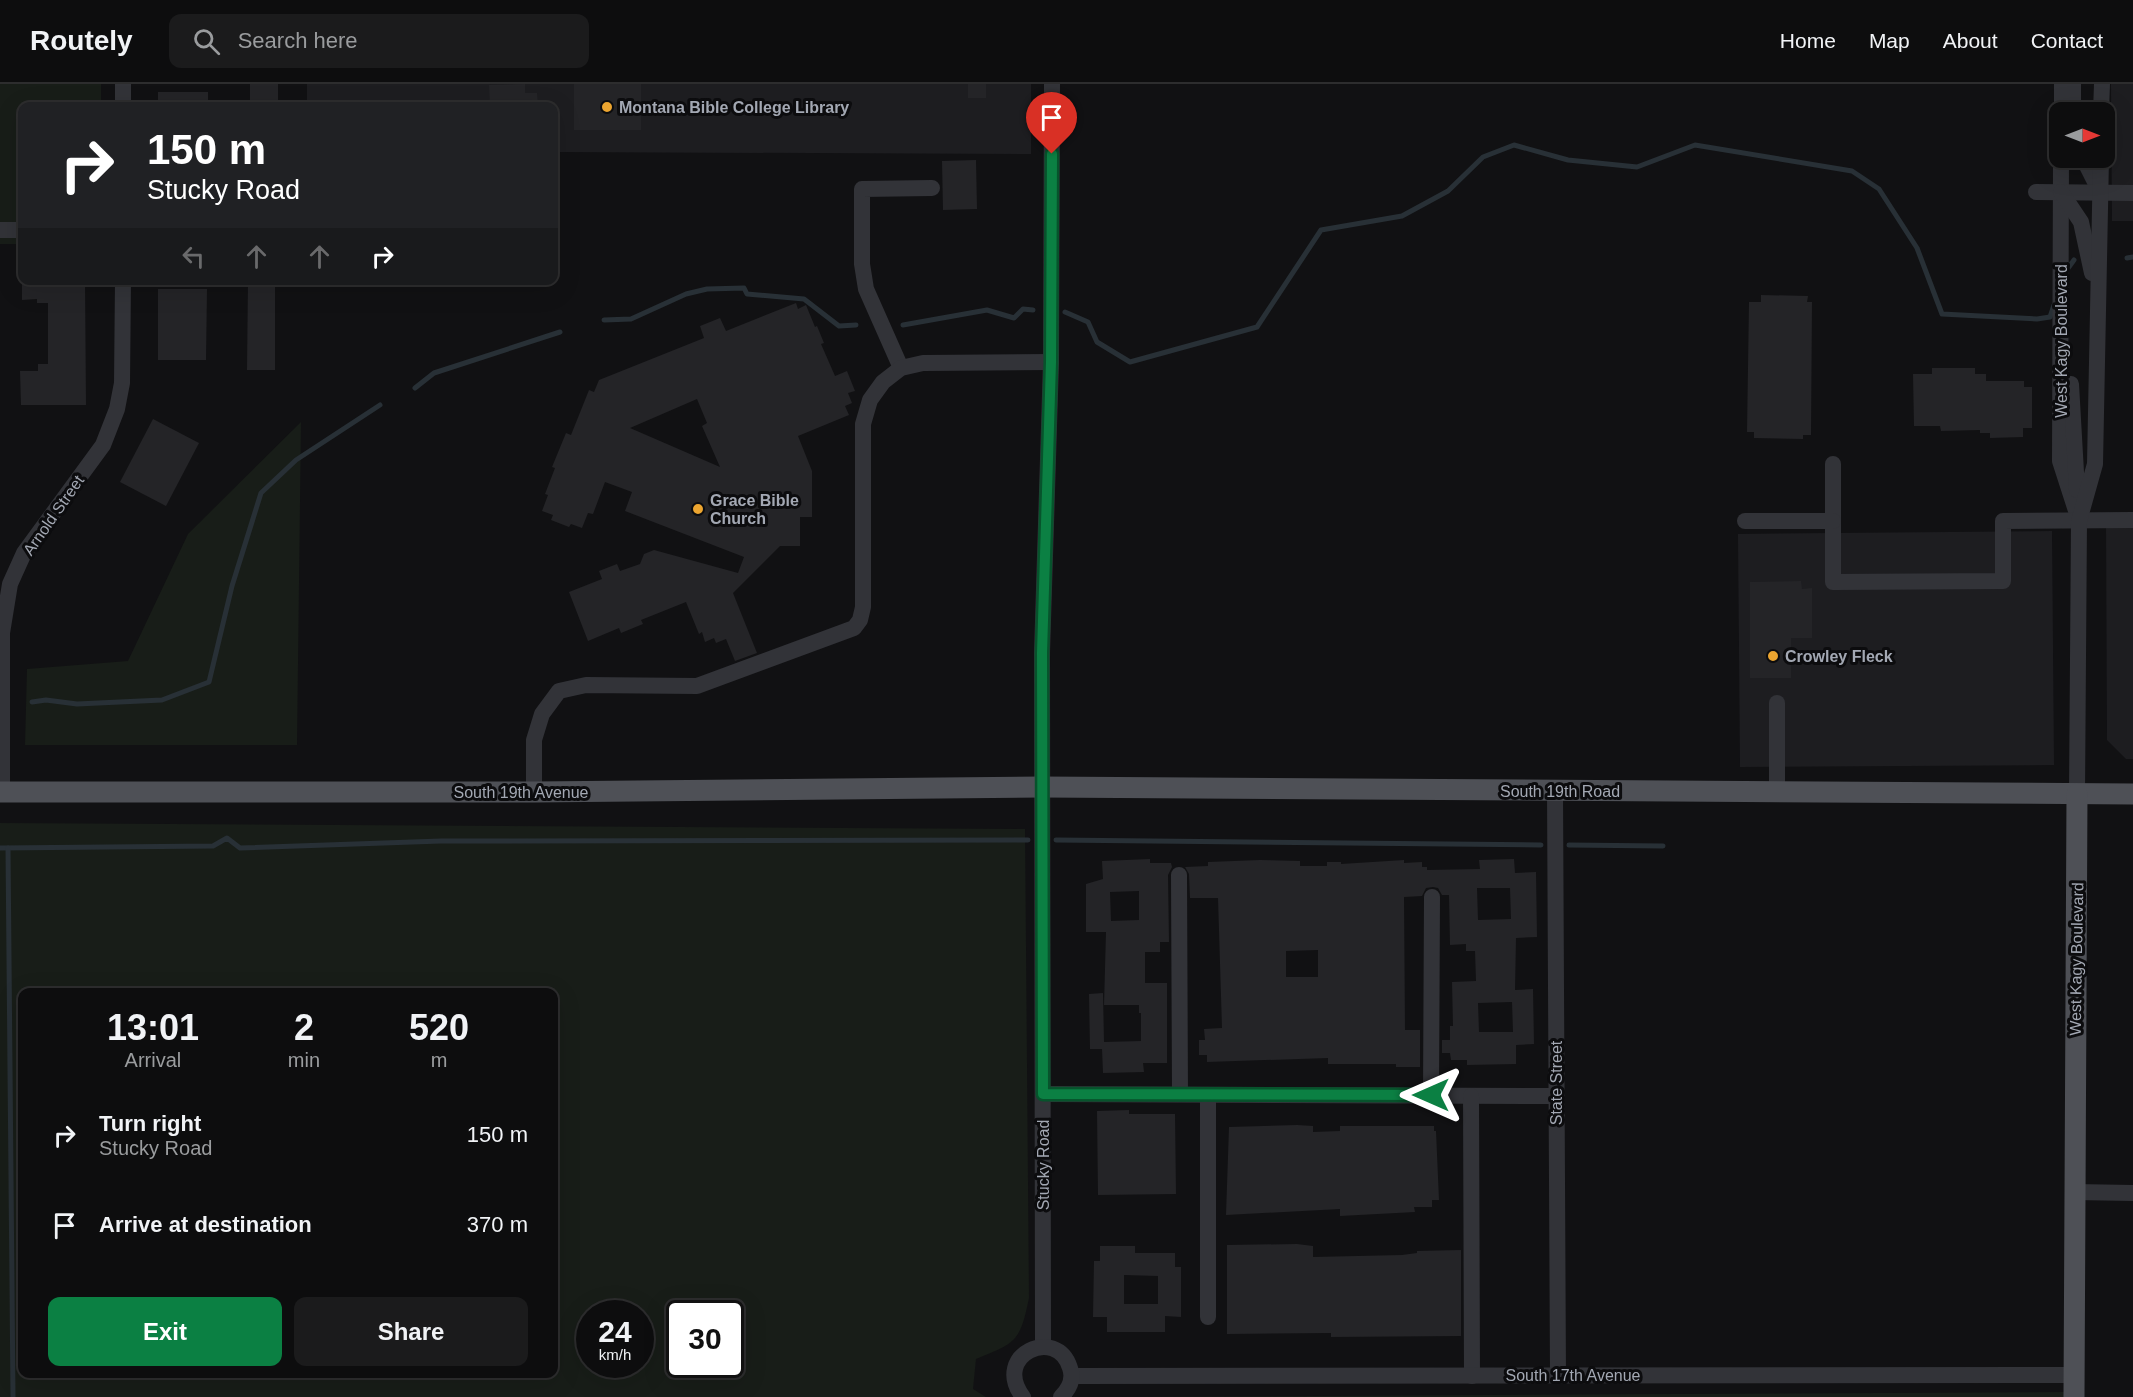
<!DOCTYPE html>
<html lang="en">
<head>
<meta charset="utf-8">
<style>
	:root { --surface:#0d0d0e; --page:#1b1b1c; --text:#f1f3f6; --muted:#9a9c9e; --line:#2d2d2e; --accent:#0b8043 }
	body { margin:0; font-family:Helvetica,sans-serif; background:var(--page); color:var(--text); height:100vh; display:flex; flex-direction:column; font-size:22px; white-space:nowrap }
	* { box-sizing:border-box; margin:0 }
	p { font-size:20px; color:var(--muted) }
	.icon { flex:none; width:33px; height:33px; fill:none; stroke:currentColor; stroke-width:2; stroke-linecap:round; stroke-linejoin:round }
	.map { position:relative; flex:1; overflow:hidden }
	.details { position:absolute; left:18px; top:904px; width:540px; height:390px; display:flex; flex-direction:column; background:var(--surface); border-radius:12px; box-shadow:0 6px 24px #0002,0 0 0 2px var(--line) }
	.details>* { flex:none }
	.top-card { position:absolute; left:18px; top:18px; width:540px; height:183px; border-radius:12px; box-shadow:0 6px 24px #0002,0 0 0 2px var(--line); background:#202124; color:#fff; overflow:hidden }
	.needle { width:39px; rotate:90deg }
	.fabs { position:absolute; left:2049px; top:18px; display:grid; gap:12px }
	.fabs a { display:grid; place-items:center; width:66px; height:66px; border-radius:12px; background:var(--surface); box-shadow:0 6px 24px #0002,0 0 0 2px var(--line); font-size:30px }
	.speed { position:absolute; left:576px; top:1216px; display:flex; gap:12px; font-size:30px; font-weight:700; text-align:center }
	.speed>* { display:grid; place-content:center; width:78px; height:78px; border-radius:50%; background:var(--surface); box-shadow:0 6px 24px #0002,0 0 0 2px var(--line); line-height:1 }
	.speed small { font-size:15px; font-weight:400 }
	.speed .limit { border:3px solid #111; border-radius:9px; background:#fff; color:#111 }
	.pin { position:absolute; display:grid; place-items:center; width:51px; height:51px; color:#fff; margin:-62px -26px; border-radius:50% 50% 50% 0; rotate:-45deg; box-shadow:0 0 6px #0007 }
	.pin .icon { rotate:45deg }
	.me { position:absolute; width:66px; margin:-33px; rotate:270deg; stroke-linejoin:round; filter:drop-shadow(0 0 4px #0008) }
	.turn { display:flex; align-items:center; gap:21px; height:126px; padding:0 30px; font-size:27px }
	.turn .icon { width:78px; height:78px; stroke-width:2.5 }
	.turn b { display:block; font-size:42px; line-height:51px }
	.lanes { display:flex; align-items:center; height:57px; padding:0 30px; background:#0003; justify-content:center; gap:30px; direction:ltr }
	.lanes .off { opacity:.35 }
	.eta { display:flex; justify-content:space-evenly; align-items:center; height:102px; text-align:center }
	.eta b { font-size:36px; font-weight:600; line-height:42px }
	.cta { display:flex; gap:12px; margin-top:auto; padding:12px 30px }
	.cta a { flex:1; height:69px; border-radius:12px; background:var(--accent); color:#fff; font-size:24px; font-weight:600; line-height:69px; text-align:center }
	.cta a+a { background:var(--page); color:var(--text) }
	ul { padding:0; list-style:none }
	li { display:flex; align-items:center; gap:18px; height:90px; padding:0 30px }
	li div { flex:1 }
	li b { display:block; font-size:22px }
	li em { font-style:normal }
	header { display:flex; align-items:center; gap:36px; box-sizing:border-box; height:84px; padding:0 30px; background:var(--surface); border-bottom:2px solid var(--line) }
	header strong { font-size:28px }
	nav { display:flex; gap:33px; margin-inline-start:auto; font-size:21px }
	.search { width:420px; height:54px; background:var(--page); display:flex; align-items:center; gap:15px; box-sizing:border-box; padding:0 21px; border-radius:12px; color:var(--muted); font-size:22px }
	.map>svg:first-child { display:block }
	.built { fill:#1d1d20 }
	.green { fill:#181d18; fill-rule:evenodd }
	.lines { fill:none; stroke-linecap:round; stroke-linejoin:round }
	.stream { stroke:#283036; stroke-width:5 }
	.building { fill:#242427; fill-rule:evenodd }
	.minor { stroke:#323338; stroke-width:16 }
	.major { stroke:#4e5056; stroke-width:21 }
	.route-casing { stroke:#07532c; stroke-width:15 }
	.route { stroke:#0b8043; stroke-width:10 }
	.poi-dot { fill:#eca530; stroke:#0c0c0e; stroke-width:2 }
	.labels { text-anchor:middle; stroke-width:6; stroke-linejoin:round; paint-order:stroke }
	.poi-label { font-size:16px; font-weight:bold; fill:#a3a8b3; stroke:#0c0c0e; text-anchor:start }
	.street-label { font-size:16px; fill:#a3a8b3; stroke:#0c0c0e }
</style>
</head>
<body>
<header>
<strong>Routely</strong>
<div class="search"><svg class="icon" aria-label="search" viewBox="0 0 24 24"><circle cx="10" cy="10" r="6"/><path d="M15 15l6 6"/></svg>Search here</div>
<nav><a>Home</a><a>Map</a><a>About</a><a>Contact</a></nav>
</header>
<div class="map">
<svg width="2133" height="1313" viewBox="0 0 2133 1313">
	<rect width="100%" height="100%" fill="#111113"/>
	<g class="built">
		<polygon points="307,0 1031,0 1031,70 554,68 554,22 307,22"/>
		<polygon points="2111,0 2133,0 2133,137 2112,137"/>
		<polygon points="2106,429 2133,429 2133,675 2126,675 2107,656"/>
		<polygon points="2052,447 2054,681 1740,683 1738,450"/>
	</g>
	<g class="green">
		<polygon points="0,0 101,0 101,22 22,22 22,160 0,160"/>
		<polygon points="301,338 297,661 25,661 27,585 128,577 188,450"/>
		<path d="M 0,739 L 1025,745 L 1029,1214 C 1020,1258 1016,1259 976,1275 L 973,1305 L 986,1313 L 0,1313 ZM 22,909 L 554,909 L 554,1290 L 22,1290 ZM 590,1230 L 640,1230 L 640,1281 L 590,1281 ZM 680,1230 L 730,1230 L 730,1281 L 680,1281 Z"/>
		<polygon points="2065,1308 2065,1313 1109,1313"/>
	</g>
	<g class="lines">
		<g class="stream">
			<polyline points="2127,174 2133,173"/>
			<polyline points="2066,187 2074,176"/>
			<polyline points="1065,228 1088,238 1097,258 1130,278 1257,243 1321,146 1402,132 1448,107 1483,73 1514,61 1568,76 1637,83 1695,61 1852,87 1879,105 1917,164 1942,230 2037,235 2050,233 2054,221"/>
			<polyline points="604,236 631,235 686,210 707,205 744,204 747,210 804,215 839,242 856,241"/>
			<polyline points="903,241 987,226 1014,234 1023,225 1033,226"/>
			<polyline points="415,304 434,289 560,248"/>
			<polyline points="32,618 46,616 77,620 162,616 209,598 232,502 261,409 296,376 380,321"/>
			<polyline points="1056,756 1541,761"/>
			<polyline points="1569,761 1663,762"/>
			<polyline points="0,764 213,762 227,754 240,764 441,757 1028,756"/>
			<polyline points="8,764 13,1313"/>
		</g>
	</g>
	<g class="building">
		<polygon points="250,0 278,0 278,22 250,21"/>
		<polygon points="525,0 525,9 537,9 538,22 490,22 489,1"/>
		<rect x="574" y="0" width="67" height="46"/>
		<rect x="968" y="0" width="18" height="14"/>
		<rect x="158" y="8" width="50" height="14"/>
		<polygon points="976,76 977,125 943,126 942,77"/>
		<polygon points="22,196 85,196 86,321 21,321 20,287 38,287 38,280 48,280 48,219 37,219 37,215 22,216"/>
		<polygon points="248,196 275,196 275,286 247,286"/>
		<polygon points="158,205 207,205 206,276 158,276"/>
		<polygon points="1761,211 1808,212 1807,218 1812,218 1811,351 1803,351 1803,355 1754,354 1754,348 1747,348 1749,218 1761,218"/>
		<path d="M 796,219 L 798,225 L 806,221 L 815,243 L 817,242 L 824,259 L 821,260 L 835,292 L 847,287 L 855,307 L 848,309 L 852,319 L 845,322 L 849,331 L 798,352 L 812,387 L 812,433 L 800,433 L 800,462 L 780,462 L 733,509 L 757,569 L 735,577 L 726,555 L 716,559 L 714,554 L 705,558 L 702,548 L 699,550 L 686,518 L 641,536 L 643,540 L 621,549 L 619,544 L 588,557 L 569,508 L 602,495 L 599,487 L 617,480 L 620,487 L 640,480 L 644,470 L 654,466 L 738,489 L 744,473 L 625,427 L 632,408 L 605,398 L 593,430 L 588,429 L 582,444 L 571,440 L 569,443 L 551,436 L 553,431 L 542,427 L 548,411 L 545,410 L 555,384 L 552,383 L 566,349 L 571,351 L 589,306 L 594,308 L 599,296 L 704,254 L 700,242 L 720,234 L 726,247 ZM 697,315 L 707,339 L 702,342 L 720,383 L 630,344 Z"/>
		<polygon points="1932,284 1975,284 1975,290 1986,290 1986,297 2024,297 2024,303 2032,303 2032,344 2023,344 2023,353 1990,354 1990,349 1980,349 1980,346 1941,347 1940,342 1914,342 1913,290 1932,290"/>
		<polygon points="153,335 199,359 166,422 120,398"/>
		<polygon points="1801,497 1802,505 1812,504 1812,554 1791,554 1791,594 1750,594 1750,498"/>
		<path d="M 1150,775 L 1150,779 L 1171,779 L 1172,783 L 1168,791 L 1169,858 L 1160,858 L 1160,868 L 1145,868 L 1145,899 L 1167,899 L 1167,979 L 1143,979 L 1144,988 L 1103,989 L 1102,965 L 1090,965 L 1089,910 L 1103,909 L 1104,958 L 1141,957 L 1141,929 L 1139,929 L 1139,921 L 1104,921 L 1106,848 L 1086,848 L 1086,800 L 1103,795 L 1102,777 ZM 1139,807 L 1139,836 L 1111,837 L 1110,808 Z"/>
		<path d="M 1514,775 L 1515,789 L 1536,788 L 1537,853 L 1516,854 L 1515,906 L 1533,905 L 1534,960 L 1516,961 L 1516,980 L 1467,981 L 1467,976 L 1451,976 L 1450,969 L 1442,969 L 1442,956 L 1450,956 L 1450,942 L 1453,942 L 1452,898 L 1476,897 L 1475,867 L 1466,867 L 1466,860 L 1450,861 L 1449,811 L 1442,811 L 1438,804 L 1433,803 L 1426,804 L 1422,812 L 1404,813 L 1405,946 L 1420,946 L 1420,983 L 1396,983 L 1396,980 L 1328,980 L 1328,974 L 1207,978 L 1207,971 L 1199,971 L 1199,956 L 1205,956 L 1204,945 L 1222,944 L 1218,814 L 1190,814 L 1189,790 L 1185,783 L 1208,782 L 1208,778 L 1260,776 L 1300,777 L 1300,782 L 1327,782 L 1327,778 L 1341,778 L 1341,780 L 1404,776 L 1404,779 L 1422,778 L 1422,783 L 1427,783 L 1427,786 L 1480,785 L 1479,776 ZM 1477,804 L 1510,804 L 1511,835 L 1478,836 ZM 1318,866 L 1318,893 L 1286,893 L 1286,867 ZM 1512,918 L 1513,948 L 1479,948 L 1478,919 Z"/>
		<polygon points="1129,1026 1129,1030 1175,1030 1176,1110 1098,1111 1097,1027"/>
		<polygon points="1297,1041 1313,1042 1313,1048 1340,1047 1340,1042 1434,1042 1434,1047 1436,1047 1439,1116 1432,1116 1432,1123 1414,1123 1415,1128 1340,1132 1340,1125 1226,1131 1229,1043"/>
		<polygon points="1297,1160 1313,1162 1313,1173 1402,1171 1417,1169 1417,1167 1461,1166 1461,1252 1331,1253 1331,1249 1227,1250 1227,1161"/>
		<path d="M 1100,1162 L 1135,1162 L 1135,1169 L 1175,1169 L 1175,1183 L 1181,1183 L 1181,1233 L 1165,1232 L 1165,1248 L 1107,1248 L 1107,1233 L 1093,1233 L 1094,1177 L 1100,1177 ZM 1124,1191 L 1158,1192 L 1158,1220 L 1124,1220 Z"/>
	</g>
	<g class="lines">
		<g class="minor">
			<polyline points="2073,0 2073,28"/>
			<polyline points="123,22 123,0"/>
			<polyline points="2062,28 2062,0"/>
			<polyline points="2101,28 2102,0"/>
			<polyline points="2061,74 2060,377 2079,436"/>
			<polyline points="2083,74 2100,108"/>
			<polyline points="2036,108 2133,109"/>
			<polyline points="2061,108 2081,138 2092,189"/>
			<polyline points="0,146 22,146"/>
			<polyline points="901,284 866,205 862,180 862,105 932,104"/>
			<polyline points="2071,300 2077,406"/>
			<polyline points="1833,380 1833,498 2003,497 2003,437 2133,436"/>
			<polyline points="1745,437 1833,437"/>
			<polyline points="1555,707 1558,1292"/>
			<polyline points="2,708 2,549 10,500 24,469 103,361 117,325 122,299 123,196"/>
			<polyline points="534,708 534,656 542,630 559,607 586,601 697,602 854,544 860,536 863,523 863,340 870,316 883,298 901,284 923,279 1051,278"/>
			<polyline points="1777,709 1777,619"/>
			<polyline points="2077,710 2079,437 2095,380 2101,74"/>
			<polyline points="1179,791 1180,1010"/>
			<polyline points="1043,1010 1556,1012"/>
			<polyline points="1208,1011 1208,1233"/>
			<polyline points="1431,1011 1432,813"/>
			<polyline points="1471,1012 1472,1292"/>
			<polyline points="2074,1108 2133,1109"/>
			<polyline points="1043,1262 1042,569 1051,278 1052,0"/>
			<polyline points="1072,1292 2074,1291"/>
			<path d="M 1023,1313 C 991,1271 1057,1241 1070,1284 C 1074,1295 1069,1305 1061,1313"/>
		</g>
		<g class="major">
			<polyline points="0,708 534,708 1042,703 2133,710"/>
			<polyline points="2074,1313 2077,710"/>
		</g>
	</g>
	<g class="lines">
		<g class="route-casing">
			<polyline id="route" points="1052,70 1051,278 1042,569 1043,1010 1431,1011"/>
		</g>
		<use href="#route" class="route"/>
	</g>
	<g class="poi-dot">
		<circle cx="607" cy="23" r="6"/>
		<circle cx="698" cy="425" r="6"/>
		<circle cx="1773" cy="572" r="6"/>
	</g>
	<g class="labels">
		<g class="poi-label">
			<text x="619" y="29">Montana Bible College Library</text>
			<text x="710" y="422">Grace Bible<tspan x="710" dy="18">Church</tspan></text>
			<text x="1785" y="578">Crowley Fleck</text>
		</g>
		<g class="street-label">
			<text transform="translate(2061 257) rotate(-90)" y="6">West Kagy Boulevard</text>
			<text transform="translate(53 431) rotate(-55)" y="6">Arnold Street</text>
			<text x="1560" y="713">South 19th Road</text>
			<text x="521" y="714">South 19th Avenue</text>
			<text transform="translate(2076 875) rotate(-89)" y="6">West Kagy Boulevard</text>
			<text transform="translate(1556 999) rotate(-90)" y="6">State Street</text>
			<text transform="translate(1043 1081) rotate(-90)" y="6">Stucky Road</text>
			<text x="1573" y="1297">South 17th Avenue</text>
		</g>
	</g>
</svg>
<div class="fabs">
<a><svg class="needle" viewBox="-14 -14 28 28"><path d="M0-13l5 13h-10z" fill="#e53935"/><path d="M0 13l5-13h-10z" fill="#9a9c9e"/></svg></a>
</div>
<div class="speed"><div>24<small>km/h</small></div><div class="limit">30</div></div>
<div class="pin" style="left:1052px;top:70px;background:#d93025"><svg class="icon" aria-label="arrive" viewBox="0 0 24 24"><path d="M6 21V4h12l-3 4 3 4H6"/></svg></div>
<svg class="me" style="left:1431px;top:1011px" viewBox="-20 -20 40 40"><path d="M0-17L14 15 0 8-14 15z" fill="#0b8043" stroke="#fff" stroke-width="4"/></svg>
<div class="top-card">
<div class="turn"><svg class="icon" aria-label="right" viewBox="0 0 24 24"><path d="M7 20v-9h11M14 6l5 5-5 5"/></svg><div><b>150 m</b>Stucky Road</div></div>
<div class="lanes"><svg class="icon off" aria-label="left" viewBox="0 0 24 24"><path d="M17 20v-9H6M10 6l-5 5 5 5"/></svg><svg class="icon off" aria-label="ahead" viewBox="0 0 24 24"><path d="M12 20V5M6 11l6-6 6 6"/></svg><svg class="icon off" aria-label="ahead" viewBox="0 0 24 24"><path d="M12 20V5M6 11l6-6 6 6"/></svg><svg class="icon" aria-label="right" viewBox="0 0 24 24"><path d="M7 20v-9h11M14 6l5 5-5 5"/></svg></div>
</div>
<section class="details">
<div class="eta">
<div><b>13:01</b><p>Arrival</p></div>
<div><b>2</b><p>min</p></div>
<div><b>520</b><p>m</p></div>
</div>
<ul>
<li><svg class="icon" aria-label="right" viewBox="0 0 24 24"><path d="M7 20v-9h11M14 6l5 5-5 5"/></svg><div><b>Turn right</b><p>Stucky Road</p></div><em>150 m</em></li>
<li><svg class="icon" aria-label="arrive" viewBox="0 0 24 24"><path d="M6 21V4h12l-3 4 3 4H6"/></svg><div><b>Arrive at destination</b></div><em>370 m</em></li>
</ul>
<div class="cta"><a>Exit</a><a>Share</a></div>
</section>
</div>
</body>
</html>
